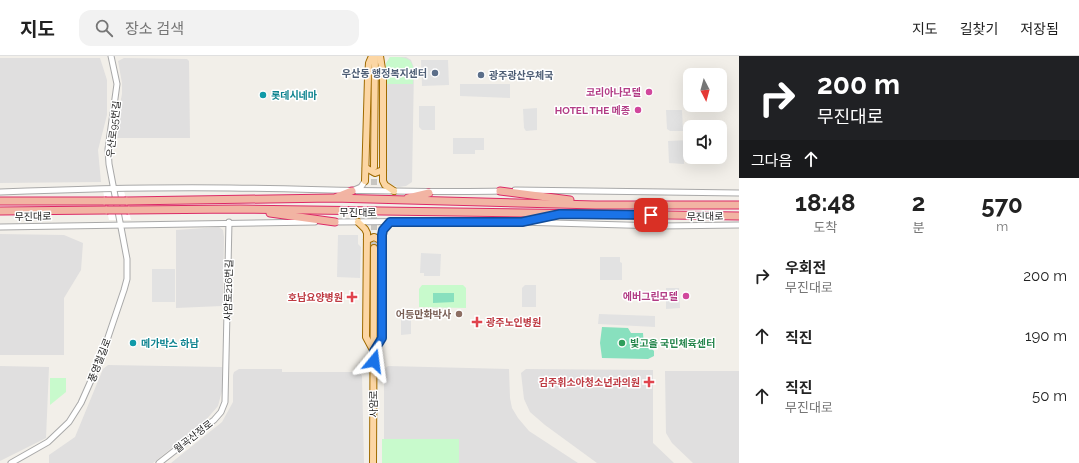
<!DOCTYPE html>
<html lang="ko">
<head>
<meta charset="utf-8">
<style>
	:root { --surface:#fff; --page:#f2f2f2; --text:#222; --muted:#767676; --line:#e0e0e0 }
	body { margin:0; font-family:Raleway,"Noto Sans KR",sans-serif; background:var(--page); color:var(--text); height:100vh; display:flex; flex-direction:column; font-size:15px; white-space:nowrap }
	* { box-sizing:border-box; margin:0 }
	p { font-size:13px; color:var(--muted) }
	.icon { flex:none; width:22px; height:22px; fill:none; stroke:currentColor; stroke-width:2; stroke-linecap:round; stroke-linejoin:round }
	.map { position:relative; flex:1; overflow:hidden }
	.panel { display:flex; flex-direction:column; background:var(--surface); width:340px }
	.panel>* { flex:none }
	.top-card { background:#202124; color:#fff; overflow:hidden }
	.needle { width:26px; rotate:174deg }
	.buttons { position:absolute; left:683px; top:12px; display:grid; gap:8px }
	.buttons a { display:grid; place-items:center; width:44px; height:44px; border-radius:8px; background:var(--surface); box-shadow:0 4px 16px #0002; font-size:20px }
	.pin { position:absolute; display:grid; place-items:center; width:34px; height:34px; color:#fff; margin:-17px; border-radius:8px; box-shadow:0 2px 6px #0006 }
	.me { position:absolute; width:44px; margin:-22px; rotate:16deg; stroke-linejoin:round; filter:drop-shadow(0 0 3px #0008) }
	.turn { display:flex; align-items:center; gap:14px; height:84px; padding:0 12px; font-size:18px }
	.turn .icon { width:52px; height:52px; stroke-width:2.5 }
	.turn b { display:block; font-size:28px; line-height:34px }
	.then { display:flex; align-items:center; height:38px; padding:0 12px; background:#0003; gap:8px; font-size:15px }
	.eta { display:flex; justify-content:space-evenly; align-items:center; height:68px; text-align:center }
	.eta b { font-size:24px; font-weight:700; line-height:28px }
	ul { padding:0; list-style:none }
	li { display:flex; align-items:center; gap:12px; height:60px; padding:0 12px }
	li div { flex:1 }
	li b { display:block; font-size:15px }
	li em { font-style:normal }
	header { display:flex; align-items:center; gap:24px; box-sizing:border-box; height:56px; padding:0 20px; background:var(--surface); border-bottom:1px solid var(--line) }
	header strong { font-size:19px }
	nav { display:flex; gap:22px; margin-inline-start:auto; font-size:14px }
	.search { width:280px; height:36px; background:var(--page); display:flex; align-items:center; gap:10px; box-sizing:border-box; padding:0 14px; border-radius:12px; color:var(--muted); font-size:15px }
	main { display:flex; flex:1; min-height:0 }
	.map>svg:first-child { display:block }
	.residential { fill:#e0dfdf }
	.park { fill:#c8facc }
	.pitch { fill:#88e0be }
	.parking { fill:#e2e2e2 }
	.pier { fill:#fff }
	.lines { fill:none; stroke-linecap:round; stroke-linejoin:round }
	.primary-tunnel { stroke:#c8c6c1; stroke-width:6; stroke-dasharray:6 3; stroke-linecap:butt }
	.tertiary-casing { stroke:#a9a9a9; stroke-width:7 }
	.primary-casing { stroke:#a06b00; stroke-width:8 }
	.trunk-casing { stroke:#dc2a67; stroke-width:9 }
	.tertiary { stroke:#fff; stroke-width:5 }
	.primary { stroke:#fcd6a4; stroke-width:6 }
	.trunk { stroke:#f2b4a3; stroke-width:7 }
	.trunk-bridge-casing { stroke:#dc2a67; stroke-width:9; stroke-linecap:butt }
	.trunk-bridge { stroke:#f2b4a3; stroke-width:7 }
	.route-casing { stroke:#114b97; stroke-width:10 }
	.route { stroke:#1a73e8; stroke-width:7 }
	.service-dot { fill:#5c6f8a; stroke:#fff; stroke-width:1.5 }
	.hotel-dot { fill:#d1479c; stroke:#fff; stroke-width:1.5 }
	.culture-dot { fill:#0f9aa8; stroke:#fff; stroke-width:1.5 }
	.health-dot { fill:#e0444e; stroke:#fff; stroke-width:1.5 }
	.education-dot { fill:#8d6e63; stroke:#fff; stroke-width:1.5 }
	.leisure-dot { fill:#2e9e5b; stroke:#fff; stroke-width:1.5 }
	.labels { text-anchor:middle; stroke-width:3; stroke-linejoin:round; paint-order:stroke }
	.service-label { font-size:10px; font-weight:bold; fill:#4e5e75; stroke:#fff; text-anchor:end }
	.hotel-label { font-size:10px; font-weight:bold; fill:#b23c85; stroke:#fff; text-anchor:end }
	.culture-label { font-size:10px; font-weight:bold; fill:#0d838f; stroke:#fff; text-anchor:start }
	.street-label { font-size:10px; fill:#222; stroke:#fff }
	.health-label { font-size:10px; font-weight:bold; fill:#be3a42; stroke:#fff; text-anchor:end }
	.education-label { font-size:10px; font-weight:bold; fill:#785e54; stroke:#fff; text-anchor:end }
	.leisure-label { font-size:10px; font-weight:bold; fill:#27864d; stroke:#fff; text-anchor:start }
</style>
</head>
<body>
<header>
<strong>지도</strong>
<div class="search"><svg class="icon" aria-label="search" viewBox="0 0 24 24"><circle cx="10" cy="10" r="6"/><path d="M15 15l6 6"/></svg>장소 검색</div>
<nav><a>지도</a><a>길찾기</a><a>저장됨</a></nav>
</header>
<main>
<div class="map">
<svg width="739" height="407" viewBox="0 0 739 407">
	<rect width="100%" height="100%" fill="#f2efe9"/>
	<g class="residential">
		<polygon points="390,1 406,1 411,4 414,12 412,126 406,130 399,131 389,129 385,125 386,10"/>
		<polygon points="0,2 100,2 107,24 107,59 98,94 101,126 0,127"/>
		<polygon points="124,2 187,3 189,5 190,82 113,82 122,38 122,27 118,5"/>
		<polygon points="219,171 223,174 224,181 223,246 222,250 176,252 176,174"/>
		<polygon points="0,178 64,179 83,187 81,214 64,242 64,299 0,299"/>
		<polygon points="108,309 222,311 222,335 218,350 205,365 153,407 49,407 49,399 75,381 103,313"/>
		<polygon points="0,310 49,311 46,382 0,405"/>
		<polygon points="388,310 509,313 510,342 512,352 518,362 529,375 578,407 459,407 458,383 384,383 384,313"/>
		<polygon points="239,313 282,313 282,316 359,316 362,320 364,407 171,407 222,366 233,346 233,319 234,316"/>
		<polygon points="526,313 653,314 653,387 674,407 597,407 545,369 530,356 524,343 521,317"/>
		<polygon points="665,315 739,315 739,407 693,407 672,387 666,377"/>
	</g>
	<g class="park">
		<path d="M 390,1 C 415,0 414,7 413,28 L 385,28 L 386,7 Z"/>
		<polygon points="422,229 463,229 466,232 466,252 419,251 419,233"/>
		<polygon points="50,322 66,322 66,336 50,349"/>
		<rect x="382" y="383" width="77" height="24"/>
	</g>
	<g class="pitch">
		<polygon points="433,237 454,237 454,246 433,247"/>
		<polygon points="602,271 628,272 631,277 643,277 644,292 645,288 649,287 650,291 654,295 654,300 648,303 602,302 600,287"/>
	</g>
	<g class="parking">
		<polygon points="421,4 448,4 449,29 422,30"/>
		<polygon points="460,28 510,28 510,42 460,40"/>
		<polygon points="419,50 435,50 435,74 422,74 419,71"/>
		<polygon points="537,52 537,74 526,75 524,72 523,53"/>
		<polygon points="666,54 682,54 683,75 670,75 667,73"/>
		<polygon points="453,82 484,82 484,94 475,94 475,98 453,98"/>
		<polygon points="690,84 690,103 684,103 684,108 669,107 668,85"/>
		<polygon points="338,179 358,179 358,188 361,191 360,222 337,221"/>
		<polygon points="421,197 441,198 440,220 424,220 424,217 420,217"/>
		<polygon points="600,201 620,201 620,206 622,207 622,224 600,224"/>
		<rect x="152" y="213" width="23" height="33"/>
		<polygon points="525,229 536,229 536,251 522,251 522,232"/>
		<polygon points="666,232 679,232 680,252 666,253"/>
		<polygon points="599,258 655,260 655,271 598,268"/>
		<polygon points="401,259 411,259 411,278 401,279"/>
	</g>
	<polygon class="pier" points="103,135 124,135 131,164 109,164"/>
	<g class="lines">
		<polyline class="primary-tunnel" points="374,192 374,113"/>
		<g class="tertiary-casing">
			<g id="tertiary">
				<polyline points="354,134 361,131 365,125"/>
				<polyline points="515,134 739,137"/>
				<path d="M 0,136 C 77,133 153,131 230,132 C 321,133 412,137 503,135"/>
				<polyline points="333,166 485,165 661,170 739,169"/>
				<polyline points="0,171 315,166"/>
				<polyline points="11,407 48,386 69,366 81,347 101,302 124,234 127,223 127,203 109,108 108,93 117,28 111,0"/>
				<polyline points="159,407 214,364 221,356 225,346 229,166"/>
			</g>
		</g>
		<g class="primary-casing">
			<g id="primary">
				<polyline points="380,0 383,19 383,125 385,129 394,135"/>
				<polyline points="374,111 375,0"/>
				<polyline points="366,112 375,117 383,114"/>
				<polyline points="365,125 368,21 369,7 372,0"/>
				<polyline points="358,166 365,173 367,177 366,281 373,294"/>
				<polyline points="367,184 374,181 382,185"/>
				<polyline points="374,294 381,282 382,179 383,174 390,166"/>
				<polyline points="373,407 374,192"/>
			</g>
		</g>
		<g class="trunk-casing">
			<g id="trunk">
				<polyline points="500,135 570,144"/>
				<polyline points="337,141 352,135"/>
				<polyline points="408,142 429,137"/>
				<polyline points="0,145 105,145"/>
				<polyline points="126,145 333,142 596,149 739,149"/>
				<polyline points="128,154 240,153 739,160"/>
				<polyline points="0,155 107,154"/>
				<polyline points="270,157 335,166"/>
				<polyline points="522,166 545,161"/>
			</g>
		</g>
		<use href="#tertiary" class="tertiary"/>
		<use href="#primary" class="primary"/>
		<use href="#trunk" class="trunk"/>
		<g class="trunk-bridge-casing">
			<g id="trunk-bridge">
				<polyline points="105,145 126,145"/>
				<polyline points="107,154 128,154"/>
			</g>
		</g>
		<use href="#trunk-bridge" class="trunk-bridge"/>
	</g>
	<g class="lines">
		<g class="route-casing">
			<polyline id="route" points="374,305 374,295 382,282 382,179 383,174 390,166 522,166 560,158 651,159"/>
		</g>
		<use href="#route" class="route"/>
	</g>
	<g class="service-dot">
		<circle cx="435" cy="17" r="4"/>
		<circle cx="481" cy="19" r="4"/>
	</g>
	<g class="hotel-dot">
		<circle cx="649" cy="36" r="4"/>
		<circle cx="638" cy="54" r="4"/>
		<circle cx="686" cy="240" r="4"/>
	</g>
	<g class="culture-dot">
		<circle cx="263" cy="39" r="4"/>
		<circle cx="133" cy="287" r="4"/>
	</g>
	<g class="health-dot">
		<path d="M350 235h4v4h4v4h-4v4h-4v-4h-4v-4h4z"/>
		<path d="M475 260h4v4h4v4h-4v4h-4v-4h-4v-4h4z"/>
		<path d="M647 320h4v4h4v4h-4v4h-4v-4h-4v-4h4z"/>
	</g>
	<circle class="education-dot" cx="459" cy="258" r="4"/>
	<circle class="leisure-dot" cx="622" cy="287" r="4"/>
	<g class="labels">
		<g class="service-label">
			<text x="427" y="21">우산동 행정복지센터</text>
			<text x="489" y="23" text-anchor="start">광주광산우체국</text>
		</g>
		<g class="hotel-label">
			<text x="641" y="40">코리아나모텔</text>
			<text x="630" y="58">HOTEL THE 메종</text>
			<text x="678" y="244">에버그린모텔</text>
		</g>
		<g class="culture-label">
			<text x="271" y="43">롯데시네마</text>
			<text x="141" y="291">메가박스 하남</text>
		</g>
		<g class="street-label">
			<text transform="translate(113 73) rotate(-83)" y="4">우산로95번길</text>
			<text x="358" y="160">무진대로</text>
			<text transform="translate(33 160) rotate(-1)" y="4">무진대로</text>
			<text transform="translate(705 160) rotate(-1)" y="4">무진대로</text>
			<text transform="translate(228 234) rotate(-89)" y="4">사암로216번길</text>
			<text transform="translate(99 304) rotate(-69)" y="4">풍영철길로</text>
			<text transform="translate(373 348) rotate(-90)" y="4">사암로</text>
			<text transform="translate(193 380) rotate(-38)" y="4">월곡산정로</text>
		</g>
		<g class="health-label">
			<text x="343" y="245">호남요양병원</text>
			<text x="486" y="270" text-anchor="start">광주노인병원</text>
			<text x="640" y="330">김주휘소아청소년과의원</text>
		</g>
		<g class="education-label">
			<text x="451" y="262">어등만화박사</text>
		</g>
		<g class="leisure-label">
			<text x="630" y="291">빛고을 국민체육센터</text>
		</g>
	</g>
</svg>
<div class="buttons">
<a><svg class="needle" viewBox="-14 -14 28 28"><path d="M0-13l5 13h-10z" fill="#e53935"/><path d="M0 13l5-13h-10z" fill="#767676"/></svg></a>
<a><svg class="icon" aria-label="sound" viewBox="0 0 24 24"><path d="M4 9h4l5-4v14l-5-4H4zM17 9q2 3 0 6"/></svg></a>
</div>
<div class="pin" style="left:651px;top:159px;background:#d93025"><svg class="icon" aria-label="arrive" viewBox="0 0 24 24"><path d="M6 21V4h12l-3 4 3 4H6"/></svg></div>
<svg class="me" style="left:374px;top:305px" viewBox="-20 -20 40 40"><path d="M0-17L14 15 0 8-14 15z" fill="#1a73e8" stroke="#fff" stroke-width="4"/></svg>
</div>
<section class="panel">
<div class="top-card">
<div class="turn"><svg class="icon" aria-label="right" viewBox="0 0 24 24"><path d="M7 20v-9h11M14 6l5 5-5 5"/></svg><div><b>200 m</b>무진대로</div></div>
<div class="then">그다음<svg class="icon" aria-label="ahead" viewBox="0 0 24 24"><path d="M12 20V5M6 11l6-6 6 6"/></svg></div>
</div>
<div class="eta">
<div><b>18:48</b><p>도착</p></div>
<div><b>2</b><p>분</p></div>
<div><b>570</b><p>m</p></div>
</div>
<ul>
<li><svg class="icon" aria-label="right" viewBox="0 0 24 24"><path d="M7 20v-9h11M14 6l5 5-5 5"/></svg><div><b>우회전</b><p>무진대로</p></div><em>200 m</em></li>
<li><svg class="icon" aria-label="ahead" viewBox="0 0 24 24"><path d="M12 20V5M6 11l6-6 6 6"/></svg><div><b>직진</b></div><em>190 m</em></li>
<li><svg class="icon" aria-label="ahead" viewBox="0 0 24 24"><path d="M12 20V5M6 11l6-6 6 6"/></svg><div><b>직진</b><p>무진대로</p></div><em>50 m</em></li>
</ul>
</section>
</main>
</body>
</html>
